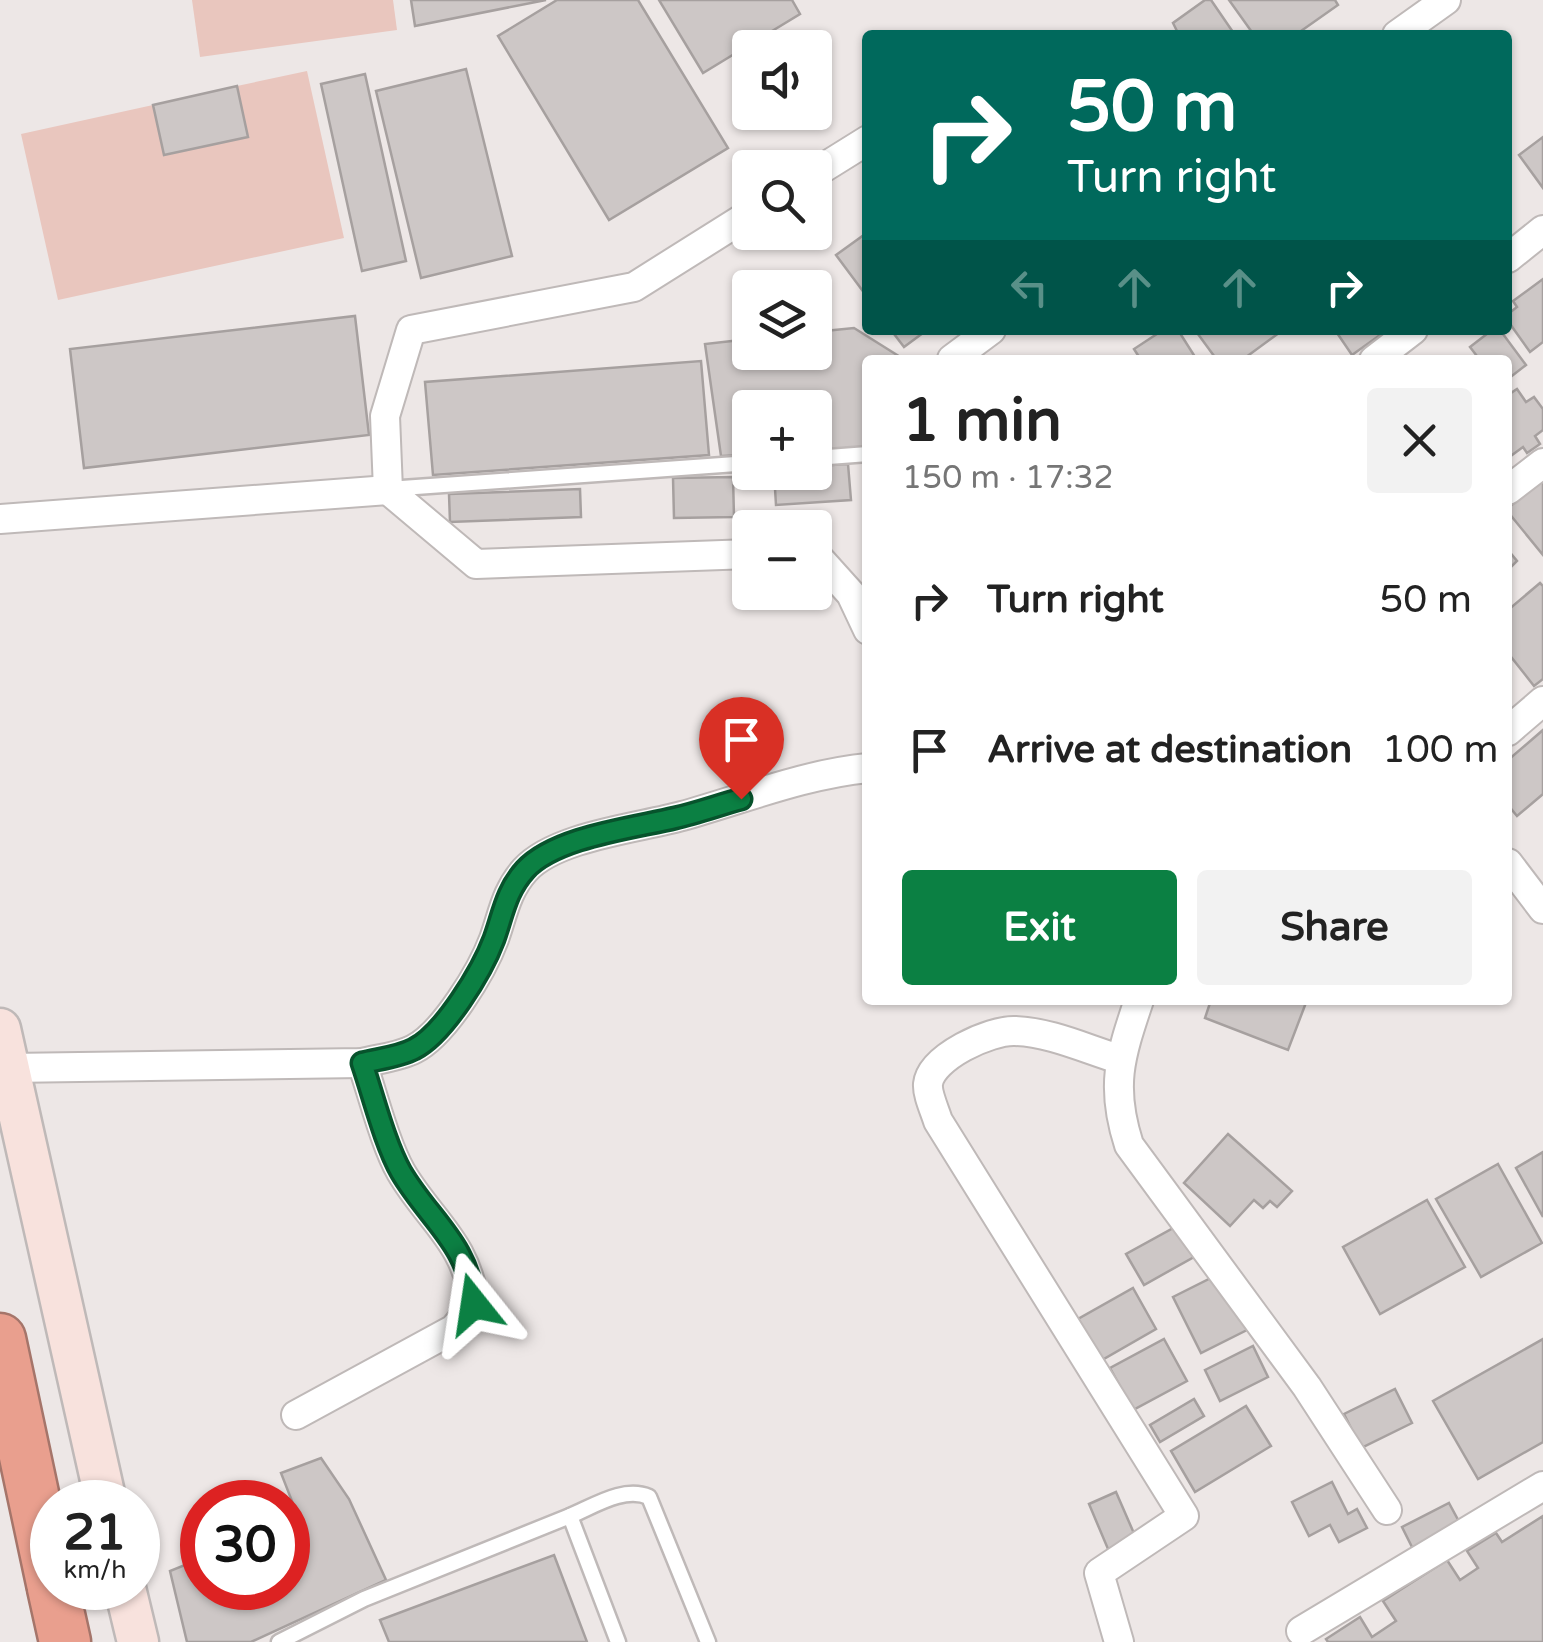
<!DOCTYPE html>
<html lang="en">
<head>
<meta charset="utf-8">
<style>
	:root { --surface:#fff; --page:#f2f2f2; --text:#222; --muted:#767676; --accent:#0b8043 }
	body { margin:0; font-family:"Varela Round",sans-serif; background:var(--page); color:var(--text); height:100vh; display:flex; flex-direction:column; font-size:38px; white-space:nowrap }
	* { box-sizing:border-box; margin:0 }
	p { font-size:32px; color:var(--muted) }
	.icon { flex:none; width:55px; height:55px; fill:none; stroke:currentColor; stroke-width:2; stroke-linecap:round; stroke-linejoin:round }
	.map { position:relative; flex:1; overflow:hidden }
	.sheet { position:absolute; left:862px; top:355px; width:650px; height:650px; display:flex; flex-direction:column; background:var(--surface); border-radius:10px; box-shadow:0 2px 8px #0004 }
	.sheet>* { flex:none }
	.hud { position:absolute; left:862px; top:30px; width:650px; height:305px; border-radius:10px; box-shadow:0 2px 8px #0004; background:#00695c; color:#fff; overflow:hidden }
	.controls { position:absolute; left:732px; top:30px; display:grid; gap:20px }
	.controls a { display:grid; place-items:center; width:100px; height:100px; border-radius:10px; background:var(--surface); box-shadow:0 2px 8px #0004; font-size:50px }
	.speed { position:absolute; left:30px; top:1480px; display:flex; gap:20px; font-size:50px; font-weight:700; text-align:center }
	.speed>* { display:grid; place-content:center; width:130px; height:130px; border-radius:50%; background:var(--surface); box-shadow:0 2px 8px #0004; line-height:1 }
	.speed small { font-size:25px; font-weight:400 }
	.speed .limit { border:15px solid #d22; background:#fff; color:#111 }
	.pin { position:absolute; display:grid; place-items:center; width:85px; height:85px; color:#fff; margin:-102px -42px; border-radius:50% 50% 50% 0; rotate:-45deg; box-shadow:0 0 10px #0007 }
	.pin .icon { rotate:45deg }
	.me { position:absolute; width:110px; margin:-55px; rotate:345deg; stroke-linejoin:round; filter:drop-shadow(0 0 8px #0008) }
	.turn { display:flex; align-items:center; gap:35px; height:210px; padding:0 40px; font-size:45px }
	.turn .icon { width:130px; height:130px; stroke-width:2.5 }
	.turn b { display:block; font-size:70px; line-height:85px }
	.lanes { display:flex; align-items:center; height:95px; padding:0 40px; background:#0003; justify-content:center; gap:50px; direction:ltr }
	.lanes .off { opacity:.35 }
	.round { display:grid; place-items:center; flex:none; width:105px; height:105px; border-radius:10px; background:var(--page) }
	.summary { display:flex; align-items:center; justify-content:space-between; height:170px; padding:0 40px }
	h1 { font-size:60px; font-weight:800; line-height:75px }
	.primary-button { display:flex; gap:20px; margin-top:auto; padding:20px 40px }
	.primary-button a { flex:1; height:115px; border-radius:10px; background:var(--accent); color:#fff; font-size:40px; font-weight:800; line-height:115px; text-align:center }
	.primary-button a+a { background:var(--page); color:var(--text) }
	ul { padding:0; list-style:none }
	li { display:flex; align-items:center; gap:30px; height:150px; padding:0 40px }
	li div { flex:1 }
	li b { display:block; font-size:38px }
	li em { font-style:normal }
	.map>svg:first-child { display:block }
	.green { fill:#e9c6be }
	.building { fill:#cdc7c6; stroke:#a6a09f; stroke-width:2.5 }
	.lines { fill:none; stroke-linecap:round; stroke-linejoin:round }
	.lane-casing { stroke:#bfb9b8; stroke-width:19 }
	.street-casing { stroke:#bfb9b8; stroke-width:32 }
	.secondary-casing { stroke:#bfb9b8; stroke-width:45 }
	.highway-casing { stroke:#a5756a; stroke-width:55 }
	.lane { stroke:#fff; stroke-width:14 }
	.street { stroke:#fff; stroke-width:28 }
	.secondary { stroke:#f8e2dd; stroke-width:40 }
	.highway { stroke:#e99f8e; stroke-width:50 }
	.route-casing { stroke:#07532c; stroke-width:25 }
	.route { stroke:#0b8043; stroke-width:18 }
</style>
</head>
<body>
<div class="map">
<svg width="1543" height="1642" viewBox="0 0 1543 1642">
	<rect width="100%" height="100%" fill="#ede7e6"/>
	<g class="green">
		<polygon points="192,0 393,0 397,30 200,57"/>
		<polygon points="307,71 344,238 58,300 21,134 153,105 164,155 248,137 237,86"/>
	</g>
	<g class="building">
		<polygon points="411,0 546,0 415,26"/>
		<polygon points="557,0 638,0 728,148 609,220 498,36"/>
		<polygon points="659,0 792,0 800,14 703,73"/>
		<polygon points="1205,0 1211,0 1235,35 1179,35 1173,23"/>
		<polygon points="1229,0 1335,0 1338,5 1301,31 1304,35 1254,35"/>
		<polygon points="466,69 512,256 421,278 376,91"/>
		<polygon points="365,74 406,261 362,271 321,84"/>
		<polygon points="237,86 248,137 164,155 153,105"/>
		<polygon points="1543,137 1543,188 1519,155"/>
		<polygon points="868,232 868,298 836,255"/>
		<polygon points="1543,279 1543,342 1530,352 1508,321 1508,314 1517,307 1513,301"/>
		<polygon points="355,316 369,435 84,468 70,349"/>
		<polygon points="854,328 905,360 868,360 868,450 815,452 815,408 750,408 750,455 721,456 705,344 750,339 750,352 815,352 815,332"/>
		<polygon points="891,330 927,330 904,347"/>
		<polygon points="1163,330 1178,330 1197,360 1141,360 1134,349"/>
		<polygon points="1195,330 1283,330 1242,360 1217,360"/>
		<polygon points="1335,330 1387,330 1352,355"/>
		<polygon points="1492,330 1500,330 1526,365 1508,379 1508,360 1480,360 1470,347"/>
		<polygon points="701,361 709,455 433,475 425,382"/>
		<polygon points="1517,389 1526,402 1534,397 1543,409 1543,430 1535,436 1540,444 1527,453 1523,447 1508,458 1508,395"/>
		<polygon points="848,464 851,500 776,505 774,472 815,472 815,466"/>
		<polygon points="733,477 734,517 674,518 673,478"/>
		<polygon points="1543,478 1543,555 1508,512 1508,508"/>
		<polygon points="580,489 581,517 450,522 449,494"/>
		<polygon points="1508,550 1517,561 1508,570"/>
		<polygon points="1540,583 1543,586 1543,679 1534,686 1508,653 1508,610"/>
		<polygon points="1543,730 1543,794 1517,816 1508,805 1508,760"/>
		<polygon points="1211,1000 1307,1000 1288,1050 1205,1018"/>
		<polygon points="1228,1134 1292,1191 1277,1207 1270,1201 1263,1208 1254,1200 1230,1226 1184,1183"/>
		<polygon points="1543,1152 1543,1217 1516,1168"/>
		<polygon points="1498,1164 1542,1243 1481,1277 1436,1199"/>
		<polygon points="1427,1200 1465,1267 1380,1314 1343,1247"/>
		<polygon points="1177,1226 1194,1257 1144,1285 1126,1254"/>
		<polygon points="1219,1274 1247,1330 1201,1353 1173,1297"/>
		<polygon points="1133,1288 1156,1329 1102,1360 1078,1319"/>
		<polygon points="1164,1339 1187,1381 1133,1410 1110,1368"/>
		<polygon points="1543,1339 1543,1442 1478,1479 1433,1401"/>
		<polygon points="1253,1346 1268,1377 1220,1401 1205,1370"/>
		<polygon points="1395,1389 1412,1423 1361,1448 1344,1414"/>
		<polygon points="1194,1399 1204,1416 1160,1442 1150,1425"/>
		<polygon points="1246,1406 1271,1446 1195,1492 1171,1451"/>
		<polygon points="321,1458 349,1499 386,1580 251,1642 187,1642 170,1571 202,1558 202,1588 288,1588 288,1524 299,1519 281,1473"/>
		<polygon points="1332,1482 1348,1514 1357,1509 1367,1528 1339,1542 1330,1525 1309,1536 1292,1502"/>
		<polygon points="1116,1492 1136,1538 1108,1549 1089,1504"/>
		<polygon points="1449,1503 1463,1529 1415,1553 1402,1527"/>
		<polygon points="1543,1516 1543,1642 1328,1642 1326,1639 1360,1617 1372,1637 1396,1621 1383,1601 1447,1560 1460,1580 1478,1568 1467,1551 1496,1533 1502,1542"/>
		<polygon points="554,1555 587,1642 389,1642 380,1620"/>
	</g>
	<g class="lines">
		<g class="lane-casing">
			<g id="lane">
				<polyline points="815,458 868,454"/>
				<polyline points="388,489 750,463"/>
				<path d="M 570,1516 C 594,1506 624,1486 649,1497 L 708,1642"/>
				<polyline points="279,1642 364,1599 570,1516 618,1642"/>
			</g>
		</g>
		<g class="street-casing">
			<g id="street">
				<polyline points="1397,35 1446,0"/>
				<polyline points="815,173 868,140"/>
				<polyline points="750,214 634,287 411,330 385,416 388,490 476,564 750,554"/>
				<polyline points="1508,258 1543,230"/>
				<polyline points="952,359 991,330"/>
				<polyline points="1374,360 1413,330"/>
				<polyline points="1508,490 1543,463"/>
				<polyline points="0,519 388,490"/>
				<polyline points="815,554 851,594 868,630"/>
				<polyline points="1508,731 1543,701"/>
				<polyline points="1508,863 1543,909"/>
				<path d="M 1139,1000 C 1120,1057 1110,1086 1129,1145 L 1307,1387 L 1387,1510"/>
				<path d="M 1119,1059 C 1086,1049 1050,1032 1015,1031 C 990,1030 931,1057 928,1084 C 927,1094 935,1111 938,1121 L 1184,1516 L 1099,1573 L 1119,1642"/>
				<path d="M 9,1068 L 362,1063 C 378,1059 399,1057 414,1049 C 444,1034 482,971 494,939 C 503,914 506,891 525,870 C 556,836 639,828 682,816 C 743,799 805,774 868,768"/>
				<path d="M 296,1415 L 454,1329 L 474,1305 C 469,1244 429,1220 401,1172 C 385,1144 373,1095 362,1063"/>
				<polyline points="1301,1631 1543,1486"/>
			</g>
		</g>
		<g class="secondary-casing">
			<g id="secondary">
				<polyline points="0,1029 106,1502"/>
				<polyline points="125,1588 138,1642"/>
			</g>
		</g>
		<g class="highway-casing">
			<g id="highway">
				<polyline points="0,1339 52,1583"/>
				<polyline points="53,1588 65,1642"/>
			</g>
		</g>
		<use href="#lane" class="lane"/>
		<use href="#street" class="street"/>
		<use href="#secondary" class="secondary"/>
		<use href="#highway" class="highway"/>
	</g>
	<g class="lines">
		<g class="route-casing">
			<path id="route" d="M 474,1304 C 469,1244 429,1220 401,1172 C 385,1144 373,1095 362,1063 C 378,1059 399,1057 414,1049 C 444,1034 482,971 494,939 C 503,914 506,891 525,870 C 555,837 633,828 675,818 C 697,813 719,805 741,799"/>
		</g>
		<use href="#route" class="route"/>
	</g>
</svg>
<div class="controls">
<a><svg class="icon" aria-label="sound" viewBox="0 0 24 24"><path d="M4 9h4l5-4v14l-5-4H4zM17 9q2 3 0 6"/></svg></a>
<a><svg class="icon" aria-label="search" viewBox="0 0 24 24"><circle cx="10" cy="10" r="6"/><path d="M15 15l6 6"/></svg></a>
<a><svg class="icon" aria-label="layers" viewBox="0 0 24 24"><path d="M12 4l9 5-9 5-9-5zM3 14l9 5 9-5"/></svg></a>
<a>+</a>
<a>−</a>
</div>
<div class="speed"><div>21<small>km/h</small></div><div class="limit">30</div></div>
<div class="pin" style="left:741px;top:799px;background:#d93025"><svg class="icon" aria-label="arrive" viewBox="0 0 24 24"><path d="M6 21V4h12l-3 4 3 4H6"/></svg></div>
<svg class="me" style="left:474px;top:1304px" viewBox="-20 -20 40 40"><path d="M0-17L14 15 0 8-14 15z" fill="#0b8043" stroke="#fff" stroke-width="4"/></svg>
<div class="hud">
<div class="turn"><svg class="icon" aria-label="right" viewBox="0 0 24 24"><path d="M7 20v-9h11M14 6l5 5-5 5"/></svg><div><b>50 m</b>Turn right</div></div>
<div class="lanes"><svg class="icon off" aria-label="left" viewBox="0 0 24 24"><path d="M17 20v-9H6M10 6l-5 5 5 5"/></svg><svg class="icon off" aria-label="ahead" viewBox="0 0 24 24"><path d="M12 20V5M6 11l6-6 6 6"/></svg><svg class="icon off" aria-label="ahead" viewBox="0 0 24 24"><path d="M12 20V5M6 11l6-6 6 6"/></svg><svg class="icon" aria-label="right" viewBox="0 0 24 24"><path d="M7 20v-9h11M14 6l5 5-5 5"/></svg></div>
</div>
<section class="sheet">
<div class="summary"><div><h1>1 min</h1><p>150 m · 17:32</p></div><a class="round"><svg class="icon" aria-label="close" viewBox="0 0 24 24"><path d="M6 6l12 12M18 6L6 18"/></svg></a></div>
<ul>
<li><svg class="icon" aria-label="right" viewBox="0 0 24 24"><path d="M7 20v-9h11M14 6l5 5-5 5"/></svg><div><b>Turn right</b></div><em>50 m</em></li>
<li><svg class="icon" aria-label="arrive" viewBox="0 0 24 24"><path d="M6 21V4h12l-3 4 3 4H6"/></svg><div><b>Arrive at destination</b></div><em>100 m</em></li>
</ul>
<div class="primary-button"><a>Exit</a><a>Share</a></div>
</section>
</div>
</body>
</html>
